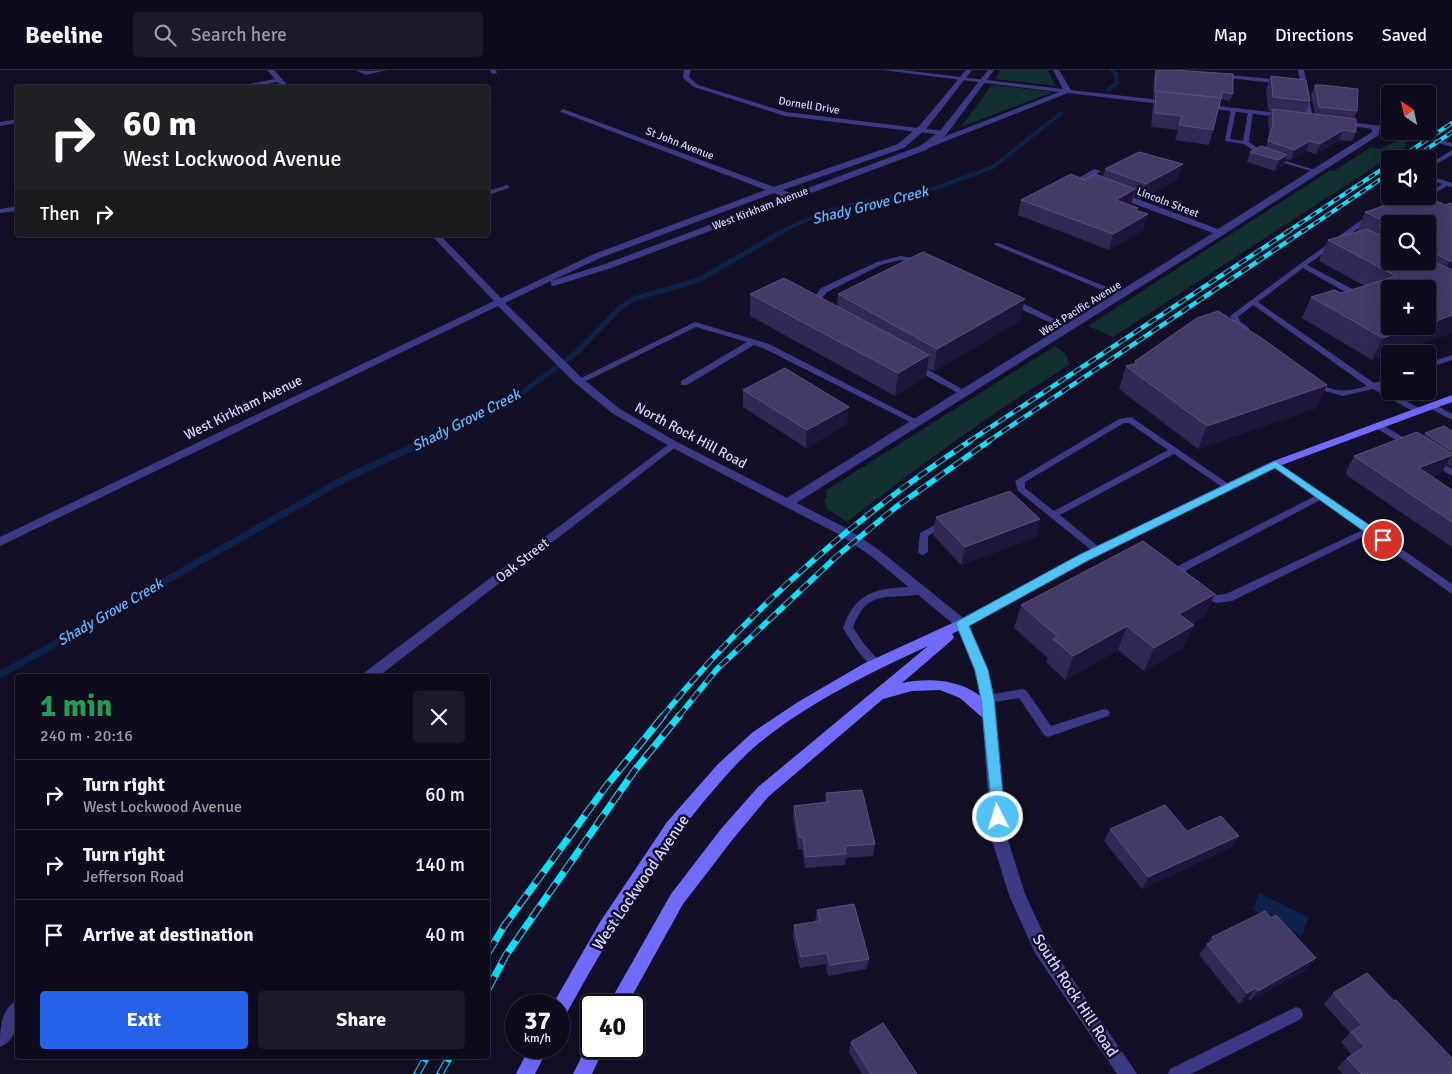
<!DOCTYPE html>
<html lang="en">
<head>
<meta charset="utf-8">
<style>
	:root { --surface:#0e0b1c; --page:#1c1929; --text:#f1f3f6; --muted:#9b9ba3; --line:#2e2b3b; --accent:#2563eb }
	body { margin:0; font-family:Signika,sans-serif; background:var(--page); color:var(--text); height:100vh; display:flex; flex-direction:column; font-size:19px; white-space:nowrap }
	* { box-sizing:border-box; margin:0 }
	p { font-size:16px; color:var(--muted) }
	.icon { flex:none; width:28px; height:28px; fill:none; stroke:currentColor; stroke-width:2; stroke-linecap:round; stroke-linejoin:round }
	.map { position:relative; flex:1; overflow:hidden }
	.side { position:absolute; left:15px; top:604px; width:475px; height:385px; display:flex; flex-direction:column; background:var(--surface); border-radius:5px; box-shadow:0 5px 20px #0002,0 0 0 1px var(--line) }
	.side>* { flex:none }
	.banner { position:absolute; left:15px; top:15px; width:475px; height:152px; border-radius:5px; box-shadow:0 5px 20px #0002,0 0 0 1px var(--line); background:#202124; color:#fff; overflow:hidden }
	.needle { width:32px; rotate:326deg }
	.controls { position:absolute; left:1381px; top:15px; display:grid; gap:10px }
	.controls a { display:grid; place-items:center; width:55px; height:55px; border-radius:5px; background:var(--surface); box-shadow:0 5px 20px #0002,0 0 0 1px var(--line); font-size:25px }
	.speed { position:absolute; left:505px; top:924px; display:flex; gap:10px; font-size:25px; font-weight:700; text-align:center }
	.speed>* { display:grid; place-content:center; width:65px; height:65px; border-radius:50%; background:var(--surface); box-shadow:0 5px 20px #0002,0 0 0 1px var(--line); line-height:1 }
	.speed small { font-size:12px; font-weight:400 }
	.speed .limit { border:2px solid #111; border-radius:8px; background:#fff; color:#111 }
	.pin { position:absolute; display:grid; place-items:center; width:42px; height:42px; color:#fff; margin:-21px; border:2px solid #fff; border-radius:50%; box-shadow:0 1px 5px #0007 }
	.me { position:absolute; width:55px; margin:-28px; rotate:355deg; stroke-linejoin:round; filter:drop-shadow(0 0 4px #0008) }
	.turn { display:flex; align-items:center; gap:18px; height:105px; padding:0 25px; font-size:22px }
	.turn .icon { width:65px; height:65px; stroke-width:2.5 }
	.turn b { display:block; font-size:35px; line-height:42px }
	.then { display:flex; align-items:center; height:48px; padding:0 25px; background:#0003; gap:10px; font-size:19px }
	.round { display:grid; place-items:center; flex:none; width:52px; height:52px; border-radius:5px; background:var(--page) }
	.overview { display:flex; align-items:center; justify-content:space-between; height:85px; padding:0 25px }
	h1 { font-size:30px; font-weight:700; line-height:38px; color:#1e9e55 }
	.action { display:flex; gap:10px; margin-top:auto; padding:10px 25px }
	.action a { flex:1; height:58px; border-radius:5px; background:var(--accent); color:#fff; font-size:20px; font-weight:700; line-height:58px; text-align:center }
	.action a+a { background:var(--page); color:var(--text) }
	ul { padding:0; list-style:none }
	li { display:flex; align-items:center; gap:15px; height:70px; padding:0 25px; border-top:1px solid var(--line) }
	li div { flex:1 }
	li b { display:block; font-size:19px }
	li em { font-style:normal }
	header { display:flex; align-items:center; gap:30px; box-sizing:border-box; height:70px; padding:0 25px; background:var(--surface); border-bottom:1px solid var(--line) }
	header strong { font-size:24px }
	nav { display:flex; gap:28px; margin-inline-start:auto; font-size:18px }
	.search { width:350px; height:45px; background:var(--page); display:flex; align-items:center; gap:12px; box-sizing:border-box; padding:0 18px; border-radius:5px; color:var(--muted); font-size:19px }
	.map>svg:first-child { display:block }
	.green { fill:#12302f }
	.water { fill:#0c2248 }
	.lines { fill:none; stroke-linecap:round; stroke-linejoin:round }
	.stream-far2 { stroke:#0c2248; stroke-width:4 }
	.stream-far1 { stroke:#0c2248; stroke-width:5 }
	.stream { stroke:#0c2248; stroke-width:7 }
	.service { fill:#3d3a85; fill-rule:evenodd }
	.minor { fill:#3d3a85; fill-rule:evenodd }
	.tertiary { fill:#3d3a85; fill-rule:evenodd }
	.secondary { fill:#6f6bff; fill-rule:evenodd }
	.rail-far3-casing { stroke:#00e5ff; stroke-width:4 }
	.rail-far2-casing { stroke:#00e5ff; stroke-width:4.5 }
	.rail-far1-casing { stroke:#00e5ff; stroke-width:5.5 }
	.rail-casing { stroke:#00e5ff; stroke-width:7 }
	.rail-far3 { stroke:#130f26; stroke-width:2.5; stroke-dasharray:7; stroke-linecap:butt }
	.rail-far2 { stroke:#130f26; stroke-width:3; stroke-dasharray:9; stroke-linecap:butt }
	.rail-far1 { stroke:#130f26; stroke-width:4; stroke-dasharray:11; stroke-linecap:butt }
	.rail { stroke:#130f26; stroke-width:5; stroke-dasharray:14; stroke-linecap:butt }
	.wall { fill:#312854; fill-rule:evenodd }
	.shaded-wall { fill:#1d163a }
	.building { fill:#433a66; stroke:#5a527e }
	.route { fill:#4fc3f7; stroke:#337fa1 }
	.labels { text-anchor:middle; stroke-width:5; stroke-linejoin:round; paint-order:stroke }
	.far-street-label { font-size:11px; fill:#d9d4ff; stroke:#130f26 }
	.street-label { font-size:14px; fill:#d9d4ff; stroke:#130f26 }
	.water-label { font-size:15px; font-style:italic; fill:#62b6ff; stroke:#130f26 }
	.near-street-label { font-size:16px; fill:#d9d4ff; stroke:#130f26 }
</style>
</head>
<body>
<header>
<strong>Beeline</strong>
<div class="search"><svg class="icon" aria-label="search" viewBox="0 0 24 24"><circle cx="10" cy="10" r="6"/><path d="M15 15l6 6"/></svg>Search here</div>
<nav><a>Map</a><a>Directions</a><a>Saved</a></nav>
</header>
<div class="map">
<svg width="1452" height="1004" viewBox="0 0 1452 1004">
	<rect width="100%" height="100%" fill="#130f26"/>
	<g class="green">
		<polygon points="1000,0 1047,0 1056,16 996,9"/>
		<polygon points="992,15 1053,22 961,57"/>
		<polygon points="1401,69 1409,71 1404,73 1408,75 1113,267 1088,256 1329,101 1334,101 1371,77 1380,79"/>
		<path d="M 1055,276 L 1066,284 L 1069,295 C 992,343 919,396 847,452 L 827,439 L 824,431 L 827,425 L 825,421 Z"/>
	</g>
	<polygon class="water" points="1259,823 1308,847 1302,866 1253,840"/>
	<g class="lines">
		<g class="stream-far2">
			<polyline points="1109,19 1117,13 1116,4 1112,0"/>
			<polyline points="780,162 820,144 851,135 936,118 993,97 1061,43"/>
		</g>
		<polyline class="stream-far1" points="423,372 478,347 520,324 576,283 619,239 633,229 699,210 783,161"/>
		<polyline class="stream" points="0,605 346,408 426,371"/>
		<g class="service">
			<polygon points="355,0 366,1 387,0 366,5"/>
			<polygon points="1220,4 1283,10 1286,12 1283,14 1218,7 1218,5"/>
			<polygon points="1231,39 1236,40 1230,69 1243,71 1248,42 1253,41 1249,72 1267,85 1318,101 1318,103 1263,87 1244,74 1225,71"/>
			<polygon points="1452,80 1452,85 1428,99 1428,95"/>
			<polygon points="1428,105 1452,113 1452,117 1447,116 1430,126 1426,126 1428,126 1428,123 1442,114 1428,109"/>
			<polygon points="507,115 509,116 509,118 488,125 488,121"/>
			<path d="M 1395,126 L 1403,126 L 1307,195 L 1360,223 L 1360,227 L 1354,227 L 1303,198 L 1258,232 L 1374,313 L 1390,308 L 1390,313 L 1380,317 L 1421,339 L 1421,343 L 1418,344 L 1373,319 L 1343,326 L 1321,320 L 1312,315 L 1312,311 C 1319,311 1321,314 1327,317 C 1340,323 1354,320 1367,316 L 1253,235 L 1238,247 L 1240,251 L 1249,258 L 1249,262 L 1243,262 L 1234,254 L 1230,246 L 1300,194 Z"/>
			<polygon points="995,173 999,173 1126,225 1119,227 995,175"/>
			<polygon points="900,186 920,189 923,191 920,193 900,190 881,195 827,222 817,234 821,237 820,239 814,239 809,235 821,218 877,192"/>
			<polygon points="1008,229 1014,229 1073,258 1072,260 1066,260 1008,233"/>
			<polygon points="695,252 769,274 921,352 917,355 914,354 763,278 754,275 687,315 681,315 681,311 747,272 696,257 582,313 576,313 575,311"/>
			<polygon points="1452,285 1452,290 1428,298 1428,293"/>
			<polygon points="912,294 918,294 969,323 965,325 962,325 912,298"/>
			<polygon points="1432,333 1452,344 1452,350 1429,338 1429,334"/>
			<path d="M 1131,347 L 1233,417 L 1231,419 L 1225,419 L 1174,384 L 1060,445 L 1101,479 L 1103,481 L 1098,484 L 1095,483 L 1018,421 L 1015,411 L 1119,349 ZM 1124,353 L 1129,353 L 1168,380 L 1054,441 L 1025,418 L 1025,412 Z"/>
			<polygon points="1379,353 1413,373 1414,375 1410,378 1407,377 1376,358 1375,356 1376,354"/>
			<polygon points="1434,388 1452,399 1452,406 1431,393 1430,391 1431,389"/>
			<polygon points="1321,423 1326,426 1324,428 1187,500 1186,503 1192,511 1191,513 1183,513 1176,503 1178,496"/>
			<polygon points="946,449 951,452 949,454 928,466 928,482 923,485 920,484 918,482 920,463"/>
			<polygon points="1369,457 1374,460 1372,462 1232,531 1216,533 1196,525 1195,522 1200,518 1217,525 1226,524"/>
			<path d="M 920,516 L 924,517 L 925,520 L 924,523 C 891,532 868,515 853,558 L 865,575 L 882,594 L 881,597 C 868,601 849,568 843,558 C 857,517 882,519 920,516 Z"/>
			<polygon points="1022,619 1026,620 1051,656 1104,639 1108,640 1110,643 1108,646 1048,667 1044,665 1019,628 988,633 984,632 982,629 984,626 988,625"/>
			<polygon points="1296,937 1301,939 1303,944 1301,949 1191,1004 1168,1004 1170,999"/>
		</g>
		<g class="minor">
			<polygon points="490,0 496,0 497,3 492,4"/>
			<polygon points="684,0 691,0 689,7 698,15 786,42 943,61 947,63 943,65 785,46 694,17 683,8"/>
			<polygon points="882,0 902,0 1063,19 1053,0 1059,0 1071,20 1169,31 1172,33 1169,35 1068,23 923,80 919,78 920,76 1059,22"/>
			<polygon points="1298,0 1304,0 1313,50 1307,49"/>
			<polygon points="280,8 283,10 282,11 247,18 229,18"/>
			<polygon points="1201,34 1286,44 1289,46 1286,48 1199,37 1198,36"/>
			<polygon points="563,39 793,124 794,126 787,128 561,42 560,41"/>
			<polygon points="18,49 18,53 0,56 0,52"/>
			<polygon points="1340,51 1390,57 1390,61 1379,60 1379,65 1223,165 793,435 785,435 783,432 785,429 1213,163 1113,126 1113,122 1119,122 1218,159 1372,62 1372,59 1338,54 1336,53"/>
			<polygon points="1397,61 1409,61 1452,73 1452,77"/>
			<polygon points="1094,99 1101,101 1082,112 1075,110"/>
			<polygon points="18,136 18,141 0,143 0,139"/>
			<polygon points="673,371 677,372 678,374 677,376 379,606 363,606 365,602"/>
			<polygon points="1275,391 1452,514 1452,524 1271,396 1269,394"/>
			<path d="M 18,930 C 18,948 19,969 0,977 C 0,960 0,938 18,930 Z"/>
		</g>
		<g class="tertiary">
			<polygon points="267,0 274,0 290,18 283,18"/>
			<polygon points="966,0 972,0 926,59 904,78 777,122 600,188 551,211 605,194 920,76 940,61 988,0 994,0 946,65 926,80 611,198 554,216 551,215 551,211 505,233 583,309 620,339 677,372 848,459 879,480 967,551 988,600 995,629 1007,767 1025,824 1047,871 1137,1004 1117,1004 1035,883 1009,825 991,767 981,629 974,600 957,557 871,486 840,465 669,376 612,343 575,313 498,236 0,476 0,467 494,231 431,165 440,165 501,228 594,184 771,118 898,74 920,55"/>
		</g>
		<g class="secondary">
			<path d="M 1452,325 L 1452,332 L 1279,396 L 1087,491 L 952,564 L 954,567 L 952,570 L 902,613 C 935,606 978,611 996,645 L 994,649 L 989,651 L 984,649 L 960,628 L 940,620 L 912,621 L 883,629 L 768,727 L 733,769 L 683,834 L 627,935 L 608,935 L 671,824 L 721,759 L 758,717 L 928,576 C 871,602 812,631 763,670 C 741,687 723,709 705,730 C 650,796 607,871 565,946 L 559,949 L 559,935 L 553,934 L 600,852 L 667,752 L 718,694 L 753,662 L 798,632 L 863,594 L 957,551 L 1079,485 L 1271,392 Z"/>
			<polygon points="591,970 591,978 604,978 592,1004 573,1004 589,972"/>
			<polygon points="529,978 548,978 535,1004 516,1004"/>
		</g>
		<g class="rail-far3-casing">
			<g id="rail-far3">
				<polyline points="1398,89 1452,53"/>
				<polyline points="1412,89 1452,62"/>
				<polyline points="1287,162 1390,94"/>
				<polyline points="1302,162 1390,103"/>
			</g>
		</g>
		<g class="rail-far2-casing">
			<g id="rail-far2">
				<polyline points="968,372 1289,161"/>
				<polyline points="987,372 1303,161"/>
			</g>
		</g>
		<g class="rail-far1-casing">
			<g id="rail-far1">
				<path d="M 662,647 C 750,538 854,448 970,371"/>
				<polyline points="678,647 717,599 837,486 896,437 989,371"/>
			</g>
		</g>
		<g class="rail-casing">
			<g id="rail">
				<polyline points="488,883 504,856 607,715 663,646"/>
				<polyline points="488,919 506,885 635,700 679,646"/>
				<polyline points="417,1004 427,986"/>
				<polyline points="440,1004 450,986"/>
			</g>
		</g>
		<use href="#rail-far3" class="rail-far3"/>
		<use href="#rail-far2" class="rail-far2"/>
		<use href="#rail-far1" class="rail-far1"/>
		<use href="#rail" class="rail"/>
	</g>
	<g class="wall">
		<polygon points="1156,0 1233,24 1230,31 1221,29 1213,60 1209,75 1175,70 1178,60 1151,57 1153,35 1155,28 1153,28 1154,6"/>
		<polygon points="1271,6 1310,31 1305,43 1315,44 1311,25 1315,15 1357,41 1354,49 1356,62 1352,71 1339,70 1316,84 1306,81 1291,90 1286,89 1284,95 1275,101 1247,92 1250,82 1266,77 1269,64 1268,49 1271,41 1268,41 1266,20"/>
		<polygon points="1105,99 1178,109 1142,129 1134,126 1130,135 1137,140 1148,144 1143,160 1109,180 1018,145 1021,130 1085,110 1103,107"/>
		<path d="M 1450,133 L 1452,263 L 1372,290 L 1302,248 L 1311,227 L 1341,223 L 1365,216 L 1319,191 L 1328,170 L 1357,162 L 1365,142 L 1445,135 ZM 1390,154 L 1428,154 L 1428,191 L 1390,191 Z"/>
		<polygon points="750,224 837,236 838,224 1020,251 934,301 927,298 926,307 895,326 750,246"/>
		<polygon points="1135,291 1327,315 1316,338 1198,379 1119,319 1126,296 1134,294"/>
		<polygon points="743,320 847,354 806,378 743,337"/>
		<polygon points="1452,361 1452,397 1447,394 1442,402 1432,407 1452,420 1452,477 1345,404 1354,386 1423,366 1425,363"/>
		<polygon points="936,447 1040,449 1036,467 961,495 933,465"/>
		<polygon points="1215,524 1204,547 1192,554 1194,555 1183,578 1144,601 1118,580 1065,610 1046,592 1048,588 1014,558 1021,535"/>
		<polygon points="826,723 875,774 873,786 846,788 845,795 805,798 802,779 798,779 793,747 794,736 825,733"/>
		<polygon points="1110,759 1187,761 1239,766 1232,777 1142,819 1104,771"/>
		<polygon points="817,840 869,889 866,899 828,906 826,894 800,898 793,866 794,855 815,852"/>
		<polygon points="1271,848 1316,888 1307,899 1250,931 1248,929 1239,934 1199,885 1212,867"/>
		<polygon points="1333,923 1452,1004 1343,1004 1337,998 1347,988 1352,985 1341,972 1350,963 1324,934"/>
		<polygon points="851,972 917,1004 862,1004 849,982"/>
	</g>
	<g class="shaded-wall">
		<polygon points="1343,60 1339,70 1316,84 1320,74"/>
		<polygon points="1310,71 1306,81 1291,90 1294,80"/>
		<polygon points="1287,85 1284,95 1275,101 1278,90"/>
		<polygon points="1183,94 1178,109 1142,129 1146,114"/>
		<polygon points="1135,119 1131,135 1112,145 1116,130"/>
		<polygon points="1138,138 1134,152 1148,144 1143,160 1109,180 1113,164 1135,140"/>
		<polygon points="1450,191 1452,191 1452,209 1439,212"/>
		<polygon points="1025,229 1020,251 934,301 937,279"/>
		<polygon points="1452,245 1452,263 1372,290 1383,268 1419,256 1428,256 1428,254"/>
		<polygon points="929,285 926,307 895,326 898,303"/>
		<polygon points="1327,315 1316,338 1198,379 1207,356"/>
		<polygon points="849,337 847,354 806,378 807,360"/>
		<polygon points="1452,385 1442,402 1409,416 1419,398"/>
		<polygon points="1040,449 1036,467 961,495 965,477"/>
		<polygon points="1215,524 1204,547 1169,567 1179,544"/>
		<polygon points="1194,555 1183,578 1144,601 1154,578"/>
		<polygon points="1127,556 1118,580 1065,610 1073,586"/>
		<polygon points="1239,766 1232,777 1142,819 1148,807"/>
		<polygon points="1316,888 1307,899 1250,931 1258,921"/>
		<polygon points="1256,918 1248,929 1239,934 1247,923"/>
	</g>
	<g class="building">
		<polygon points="1156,0 1173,0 1233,4 1233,24 1222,22 1221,28 1155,21"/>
		<polygon points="1271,6 1306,10 1310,31 1273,27"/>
		<polygon points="1315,15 1322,15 1358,19 1357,41 1319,37"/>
		<polygon points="1156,21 1221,28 1213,60 1179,55 1182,46 1155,43"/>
		<polygon points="1272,39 1356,49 1356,62 1343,60 1320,74 1310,71 1294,80 1268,71 1273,54"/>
		<polygon points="1261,76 1287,85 1278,90 1250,82"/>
		<polygon points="1139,82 1183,94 1146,114 1105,99"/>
		<polygon points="1071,104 1085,110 1095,104 1135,119 1116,130 1138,138 1135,140 1148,144 1113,164 1021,130"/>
		<polygon points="1415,126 1427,126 1445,135 1450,133 1452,134 1452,191 1450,191 1428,180 1428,154 1390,154 1390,161 1379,156 1388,153 1365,142"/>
		<polygon points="1367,159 1390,170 1390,191 1428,191 1428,189 1452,200 1452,245 1428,254 1428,219 1390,219 1390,256 1419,256 1383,268 1311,227 1334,220 1341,223 1396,206 1328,170"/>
		<polygon points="923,182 1025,229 937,279 838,224"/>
		<polygon points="784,208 929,285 898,303 750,224"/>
		<polygon points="1218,241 1263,269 1327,315 1207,356 1126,296 1137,293 1135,291 1197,248"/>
		<polygon points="785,298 849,337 807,360 743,320"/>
		<polygon points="1444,356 1452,361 1452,381 1425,363"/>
		<polygon points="1417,362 1452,384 1452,385 1419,398 1452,420 1452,452 1354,386"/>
		<polygon points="1010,421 1040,449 965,477 936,447"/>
		<polygon points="1143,471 1215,524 1179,544 1194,555 1154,578 1127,556 1073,586 1053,569 1058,567 1021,535"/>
		<polygon points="862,720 875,774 845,776 846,784 806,787 803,767 799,767 794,736 828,732 826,723"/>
		<polygon points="1165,735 1187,761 1221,746 1239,766 1148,807 1110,759"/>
		<polygon points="854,834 869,889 830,895 827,883 801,887 794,855 820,851 817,840"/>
		<polygon points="1265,841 1271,848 1276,845 1316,888 1258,921 1256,918 1247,923 1207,874 1215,870 1212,867"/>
		<polygon points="1367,903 1394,931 1396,930 1452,988 1452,1004 1362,1004 1347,988 1365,977 1351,962 1362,955 1333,923"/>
		<polygon points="883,953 917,1004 871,1004 851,972"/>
	</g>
	<polygon class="route" points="1275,391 1387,467 1387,472 1379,472 1275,398 1087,491 969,556 988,600 994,629 1005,747 1003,751 998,753 993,751 981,629 975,600 956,554 958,551 1079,485"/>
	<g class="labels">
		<g class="far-street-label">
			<text transform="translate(809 35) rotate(9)" y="4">Dornell Drive</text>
			<text transform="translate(680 73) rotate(21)" y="4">St John Avenue</text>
			<text transform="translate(1168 132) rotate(21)" y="4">Lincoln Street</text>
			<text transform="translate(760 138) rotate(-21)" y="4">West Kirkham Avenue</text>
			<text transform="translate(1080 238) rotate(-32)" y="4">West Pacific Avenue</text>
		</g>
		<g class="street-label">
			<text transform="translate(243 337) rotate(-26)" y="5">West Kirkham Avenue</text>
			<text transform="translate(691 365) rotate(28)" y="5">North Rock Hill Road</text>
			<text transform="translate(522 490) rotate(-38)" y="5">Oak Street</text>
		</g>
		<g class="water-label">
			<text transform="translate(870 135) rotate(-14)" y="5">Shady Grove Creek</text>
			<text transform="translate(466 350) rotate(-27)" y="5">Shady Grove Creek</text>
			<text transform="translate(110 542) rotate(-30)" y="5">Shady Grove Creek</text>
		</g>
		<g class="near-street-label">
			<text transform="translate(640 812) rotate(-56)" y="6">West Lockwood Avenue</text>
			<text transform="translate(1076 925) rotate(57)" y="6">South Rock Hill Road</text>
		</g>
	</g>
</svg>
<div class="controls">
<a><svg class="needle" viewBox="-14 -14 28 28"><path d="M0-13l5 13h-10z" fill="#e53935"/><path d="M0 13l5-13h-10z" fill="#9b9ba3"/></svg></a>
<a><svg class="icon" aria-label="sound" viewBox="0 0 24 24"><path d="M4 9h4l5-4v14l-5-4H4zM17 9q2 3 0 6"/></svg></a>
<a><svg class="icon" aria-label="search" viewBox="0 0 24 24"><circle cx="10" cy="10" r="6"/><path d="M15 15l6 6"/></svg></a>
<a>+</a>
<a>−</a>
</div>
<div class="speed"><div>37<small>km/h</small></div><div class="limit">40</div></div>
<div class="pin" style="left:1383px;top:470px;background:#d93025"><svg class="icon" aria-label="arrive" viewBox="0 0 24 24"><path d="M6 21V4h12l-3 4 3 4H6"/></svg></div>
<svg class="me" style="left:998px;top:747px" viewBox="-20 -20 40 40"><circle r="17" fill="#4fc3f7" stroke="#fff" stroke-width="3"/><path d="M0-11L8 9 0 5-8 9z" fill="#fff"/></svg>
<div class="banner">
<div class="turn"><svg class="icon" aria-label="right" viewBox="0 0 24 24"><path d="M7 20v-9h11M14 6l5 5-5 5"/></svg><div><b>60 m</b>West Lockwood Avenue</div></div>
<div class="then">Then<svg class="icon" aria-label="right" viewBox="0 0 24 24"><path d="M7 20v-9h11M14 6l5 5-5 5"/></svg></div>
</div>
<section class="side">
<div class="overview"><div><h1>1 min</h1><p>240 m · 20:16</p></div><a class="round"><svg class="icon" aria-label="close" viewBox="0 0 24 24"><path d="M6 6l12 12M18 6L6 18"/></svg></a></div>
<ul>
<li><svg class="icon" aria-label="right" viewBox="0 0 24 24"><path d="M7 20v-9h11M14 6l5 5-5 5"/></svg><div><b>Turn right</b><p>West Lockwood Avenue</p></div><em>60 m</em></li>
<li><svg class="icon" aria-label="right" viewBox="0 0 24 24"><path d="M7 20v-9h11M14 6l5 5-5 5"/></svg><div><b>Turn right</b><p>Jefferson Road</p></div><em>140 m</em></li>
<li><svg class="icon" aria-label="arrive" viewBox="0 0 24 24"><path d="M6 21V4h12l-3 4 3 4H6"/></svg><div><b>Arrive at destination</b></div><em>40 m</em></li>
</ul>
<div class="action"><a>Exit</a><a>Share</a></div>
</section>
</div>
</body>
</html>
